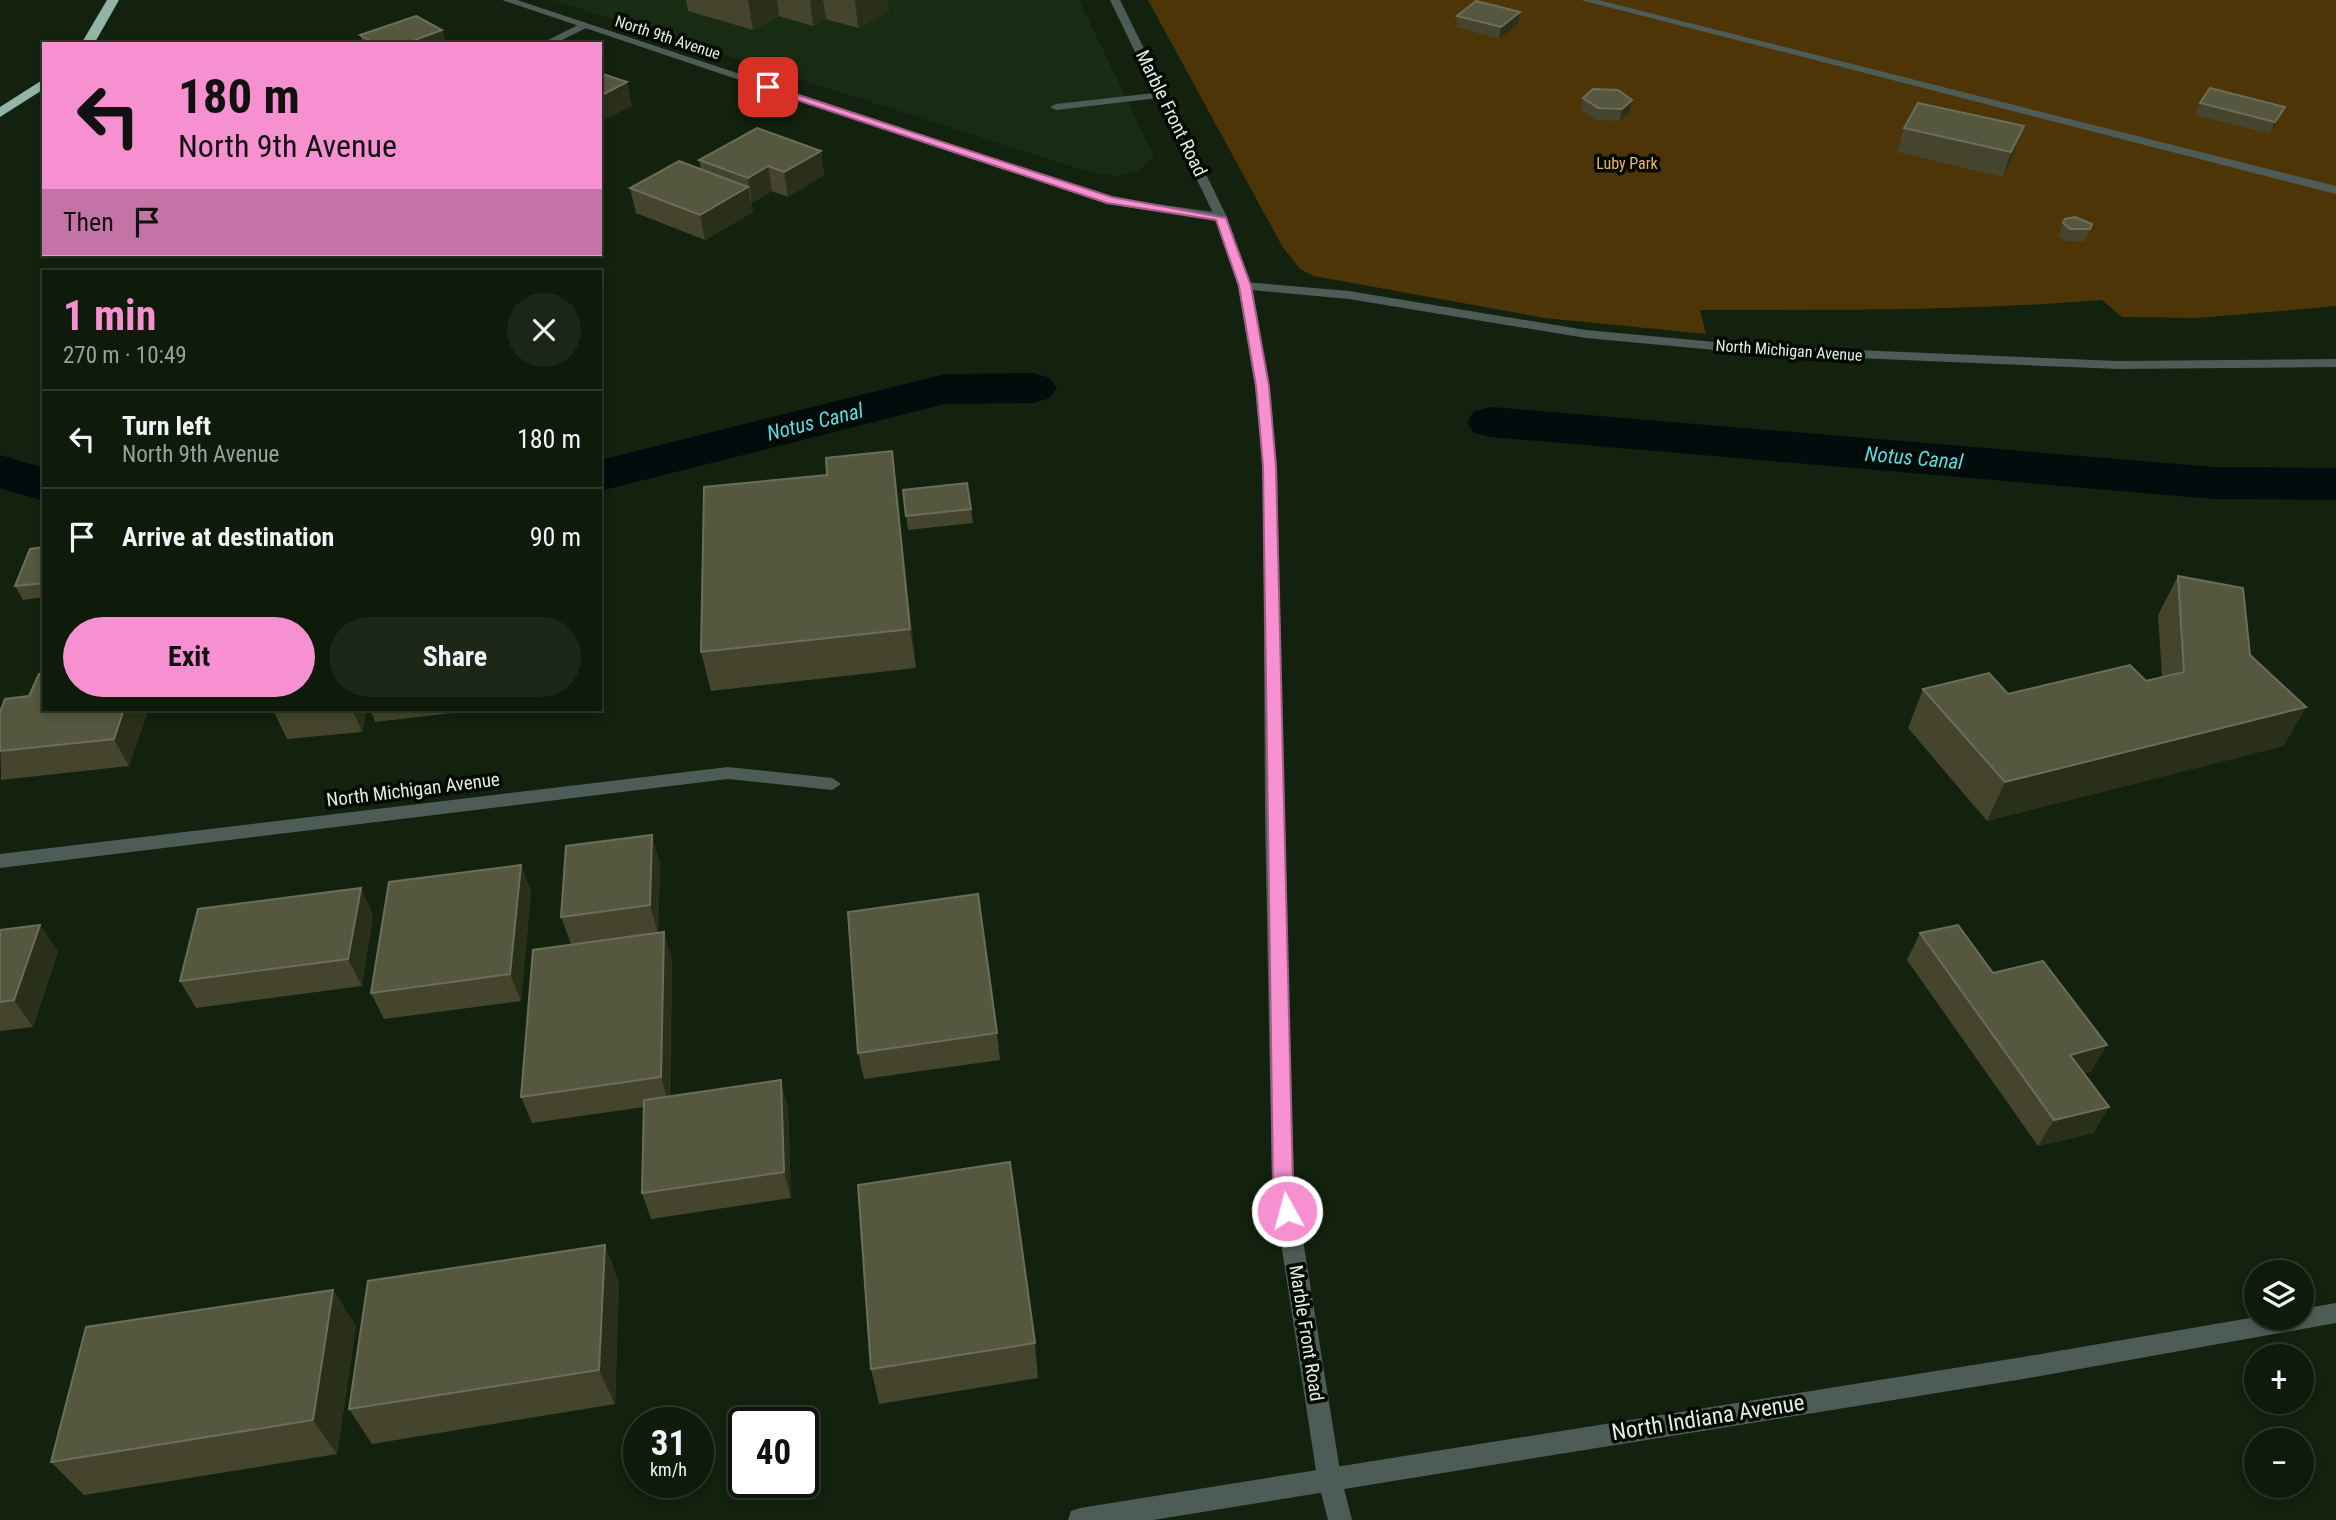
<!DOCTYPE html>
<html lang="en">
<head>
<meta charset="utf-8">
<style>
	:root { --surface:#0e1a0a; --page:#1c2718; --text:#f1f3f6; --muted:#9ba19c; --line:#2e382b; --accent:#f690d0 }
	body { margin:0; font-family:"Roboto Condensed",sans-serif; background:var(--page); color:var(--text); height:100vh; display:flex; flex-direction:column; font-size:26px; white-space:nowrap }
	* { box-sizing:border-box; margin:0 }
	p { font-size:23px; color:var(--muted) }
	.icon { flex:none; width:38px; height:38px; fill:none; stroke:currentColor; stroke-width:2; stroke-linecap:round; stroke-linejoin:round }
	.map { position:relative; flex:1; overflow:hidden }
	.panel { position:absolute; left:42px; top:270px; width:560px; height:441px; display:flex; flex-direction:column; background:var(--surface); border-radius:0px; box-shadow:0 4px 10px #0003,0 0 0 2px var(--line) }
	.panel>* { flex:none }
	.top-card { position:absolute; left:42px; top:42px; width:560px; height:214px; border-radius:0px; box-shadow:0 4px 10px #0003,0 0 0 2px var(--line); background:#f690d0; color:#111; overflow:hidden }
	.controls { position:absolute; left:2244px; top:1260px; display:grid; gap:14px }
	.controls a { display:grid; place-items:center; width:70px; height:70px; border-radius:50%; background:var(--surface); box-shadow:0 4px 10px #0003,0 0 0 2px var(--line); font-size:35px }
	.speed { position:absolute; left:623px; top:1407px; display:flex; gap:14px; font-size:35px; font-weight:700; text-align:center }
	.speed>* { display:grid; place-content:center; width:91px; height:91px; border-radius:50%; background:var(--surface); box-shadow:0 4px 10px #0003,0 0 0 2px var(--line); line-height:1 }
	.speed small { font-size:18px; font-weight:400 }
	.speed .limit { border:4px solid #111; border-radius:10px; background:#fff; color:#111 }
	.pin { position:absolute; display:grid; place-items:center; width:60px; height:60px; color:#fff; margin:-30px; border-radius:14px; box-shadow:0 4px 10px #0006 }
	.me { position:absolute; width:77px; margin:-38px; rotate:353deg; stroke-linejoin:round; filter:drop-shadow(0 0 5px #0008) }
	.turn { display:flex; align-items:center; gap:24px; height:147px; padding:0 21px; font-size:32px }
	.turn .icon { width:91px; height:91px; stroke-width:2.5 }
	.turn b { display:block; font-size:49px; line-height:60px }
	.then { display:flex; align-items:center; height:66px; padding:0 21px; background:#0003; gap:14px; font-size:26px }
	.round { display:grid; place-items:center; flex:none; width:74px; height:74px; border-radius:37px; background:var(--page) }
	.headline { display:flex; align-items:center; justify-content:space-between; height:119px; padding:0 21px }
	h1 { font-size:42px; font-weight:700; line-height:52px; color:var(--accent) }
	.primary-button { display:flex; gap:14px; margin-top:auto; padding:14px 21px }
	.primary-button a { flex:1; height:80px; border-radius:42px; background:var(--accent); color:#111; font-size:28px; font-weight:700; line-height:80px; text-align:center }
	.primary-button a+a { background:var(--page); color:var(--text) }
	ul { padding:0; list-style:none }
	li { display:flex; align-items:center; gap:21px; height:98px; padding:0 21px; border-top:2px solid var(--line) }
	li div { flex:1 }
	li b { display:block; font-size:26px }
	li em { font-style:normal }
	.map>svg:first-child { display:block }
	.built { fill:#182c13 }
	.green { fill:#4e3507 }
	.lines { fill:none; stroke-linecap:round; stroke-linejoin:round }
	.canal { fill:#030c0d; fill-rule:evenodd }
	.service { fill:#4e5c57; fill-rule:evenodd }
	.minor { fill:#4e5c57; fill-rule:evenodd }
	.tertiary { fill:#4e5c57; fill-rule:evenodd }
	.motorway { fill:#92b5a8; fill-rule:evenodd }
	.wall { fill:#44452c }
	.shaded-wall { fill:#292f18 }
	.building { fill:#55573f; stroke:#6b6e58; stroke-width:2 }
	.route { fill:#f690d0; stroke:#a05e87; stroke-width:2 }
	.labels { text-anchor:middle; stroke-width:7; stroke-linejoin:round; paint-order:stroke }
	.far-street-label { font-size:16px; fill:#e2ede0; stroke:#040903 }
	.far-park-label { font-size:16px; fill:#eab666; stroke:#040903 }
	.street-label { font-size:19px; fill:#e2ede0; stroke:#040903 }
	.water-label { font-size:21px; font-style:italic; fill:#57dce6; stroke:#040903 }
	.near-street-label { font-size:23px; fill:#e2ede0; stroke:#040903 }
</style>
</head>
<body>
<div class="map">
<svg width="2336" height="1520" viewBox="0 0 2336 1520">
	<rect width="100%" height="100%" fill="#12220e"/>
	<polygon class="built" points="553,0 1079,0 1154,156 1138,171 1116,176 1092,173"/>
	<path class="green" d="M 1148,0 L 2336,0 L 2336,306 L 2199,318 L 2122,317 L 2102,300 C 1968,311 1834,310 1700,310 L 1706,334 L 1545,318 L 1314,276 L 1300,269 L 1282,246 Z"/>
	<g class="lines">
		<g class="canal">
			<polygon points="1033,373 1050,378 1057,388 1050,398 1033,403 945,404 600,491 600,460 945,374"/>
			<polygon points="1492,407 2213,467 2336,468 2336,500 2213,499 1492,437 1474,433 1467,422 1474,411"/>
			<polygon points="0,455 44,468 44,501 0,488"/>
		</g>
		<g class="service">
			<polygon points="1581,0 1598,0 2336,186 2336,194"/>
			<polygon points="584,22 589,25 588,27 554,44 540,44"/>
			<polygon points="1163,92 1167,93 1167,97 1056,110 1050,107 1056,104"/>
		</g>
		<g class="minor">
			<polygon points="502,0 517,0 1113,198 1221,213 1227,217 1221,221 1107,204"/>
			<polygon points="1245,282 1349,291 1586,330 1758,346 2118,361 2336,359 2336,367 2118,369 1758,354 1586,338 1349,299 1240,289 1238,286"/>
			<polygon points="728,767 832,778 841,784 832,790 728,779 0,868 0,854"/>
			<polygon points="2336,1303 2336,1323 2023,1379 1153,1520 1068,1520 1071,1511 1080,1508 2023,1357 2256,1317 2301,1318 2301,1309"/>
		</g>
		<polygon class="tertiary" points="1110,0 1120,0 1227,217 1252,286 1269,386 1277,466 1283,817 1294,1184 1341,1477 1352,1520 1328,1520 1317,1477 1272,1184 1265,817 1263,466 1255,386 1238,286 1215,217"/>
		<g class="motorway">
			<polygon points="107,0 119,0 94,44 81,44"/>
			<polygon points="44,79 44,89 0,117 0,107"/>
		</g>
	</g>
	<g class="wall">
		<polygon points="686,0 887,0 889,11 858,28 826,19 813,26 779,16 753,30 688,11"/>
		<polygon points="1520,12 1518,24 1499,39 1456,27 1457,16"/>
		<polygon points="442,30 445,42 441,44 363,44 360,35"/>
		<polygon points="1583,98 1632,100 1630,112 1620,121 1596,120 1581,110"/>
		<polygon points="2200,103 2285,107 2279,119 2270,134 2195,115"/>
		<polygon points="1904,128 2015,150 2003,177 1897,152"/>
		<polygon points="821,151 824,175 788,197 772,191 752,203 751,203 753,212 705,240 636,213 630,188 701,169 699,160"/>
		<polygon points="2065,219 2092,224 2085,242 2065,241 2059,236"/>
		<polygon points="892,451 916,668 711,691 701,652 827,475"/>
		<polygon points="903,490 971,509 973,523 908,530"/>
		<polygon points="44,547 44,597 23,600 15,586"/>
		<polygon points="2178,576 2250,655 2306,707 2283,746 1987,821 1908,728 1923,689 2008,694 2146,681 2162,677 2158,615"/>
		<polygon points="275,709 367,709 362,732 287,739 274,712"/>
		<polygon points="370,709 487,709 375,722"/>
		<polygon points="0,712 147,713 129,766 1,780"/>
		<polygon points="660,863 658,933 571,944 561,917"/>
		<polygon points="521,865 531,892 521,1001 384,1019 371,993"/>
		<polygon points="373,915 362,986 196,1008 180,981"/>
		<polygon points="40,925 58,952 33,1027 0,1031 0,930"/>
		<polygon points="1920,933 1993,973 2091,1072 2084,1073 2109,1107 2093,1133 2038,1146 1907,960"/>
		<polygon points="672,959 670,1096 788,1107 791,1198 651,1219 642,1193 644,1107 532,1123 521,1097"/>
		<polygon points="997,1033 1000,1060 864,1079 858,1053"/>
		<polygon points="619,1281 615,1404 372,1444 349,1409"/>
		<polygon points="333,1290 356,1326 337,1454 84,1495 51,1462"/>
		<polygon points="1035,1343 1038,1378 879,1404 871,1369"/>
	</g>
	<g class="shaded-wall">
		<polygon points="748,0 777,0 779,16 753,30"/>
		<polygon points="810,0 823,0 826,19 813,26"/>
		<polygon points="855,0 887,0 889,11 858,28"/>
		<polygon points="1520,12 1518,24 1499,39 1501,27"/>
		<polygon points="442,30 445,42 441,44 404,44"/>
		<polygon points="627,82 632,106 600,122 600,96"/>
		<polygon points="1632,100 1630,112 1620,121 1622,109"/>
		<polygon points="2285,107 2279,119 2270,134 2275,122"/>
		<polygon points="2024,126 2015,150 2003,177 2011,152"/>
		<polygon points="821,151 824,175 788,197 784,172"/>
		<polygon points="768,166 772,191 752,203 748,178"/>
		<polygon points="748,187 753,212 705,240 700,215"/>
		<polygon points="892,451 897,490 916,668 910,629"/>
		<polygon points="2306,707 2283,746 1987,821 2005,782"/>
		<polygon points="124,709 144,709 147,713 129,766 114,739"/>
		<polygon points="352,709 367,709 362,732"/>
		<polygon points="652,835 660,863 658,933 650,905"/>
		<polygon points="521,865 531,892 521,1001 510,974"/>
		<polygon points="361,888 373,915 362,986 348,959"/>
		<polygon points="40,925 58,952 33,1027 14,1000"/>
		<polygon points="664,932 672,959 669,1104 661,1077"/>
		<polygon points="2107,1045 2091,1072 2055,1081 2070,1055"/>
		<polygon points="781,1080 788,1107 791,1198 784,1172"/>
		<polygon points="2109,1107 2093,1133 2038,1146 2054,1120"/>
		<polygon points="605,1245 619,1281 615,1404 599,1370"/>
		<polygon points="333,1290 356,1326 337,1454 313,1420"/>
	</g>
	<g class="building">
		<polygon points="1476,1 1520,12 1501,27 1457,16"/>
		<polygon points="416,16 442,30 404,44 376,44 360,35"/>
		<polygon points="600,73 627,82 600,96"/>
		<polygon points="2210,88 2285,107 2275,122 2200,103"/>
		<polygon points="1593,89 1618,90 1632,100 1622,109 1598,108 1583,98"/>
		<polygon points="1918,103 2024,126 2011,152 1904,128"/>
		<polygon points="757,128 821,151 784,172 768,166 748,178 699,160"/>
		<polygon points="679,161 748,187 700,215 630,188"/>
		<polygon points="2075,217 2092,224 2090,229 2070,229 2063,223 2065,219"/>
		<polygon points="892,451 910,629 701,652 704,487 827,475 826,458"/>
		<polygon points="967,483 971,509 906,516 903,490"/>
		<polygon points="44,547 44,583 15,586 30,549"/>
		<polygon points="2178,576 2243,588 2250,655 2306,707 2005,782 1923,689 1989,673 2008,694 2130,665 2146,681 2184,672"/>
		<polygon points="44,673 44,709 124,709 114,739 0,751 0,712 5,699 29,696 39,674"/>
		<polygon points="275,709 308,709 274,712"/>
		<polygon points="652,835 650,905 561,917 566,846"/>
		<polygon points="521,865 510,974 371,993 389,882"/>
		<polygon points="361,888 348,959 180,981 198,909"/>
		<polygon points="978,894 997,1033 858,1053 848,912"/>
		<polygon points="40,925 14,1000 0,1002 0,930"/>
		<polygon points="1958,925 1993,973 2043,961 2107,1045 2070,1055 2109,1107 2054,1120 1920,933"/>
		<polygon points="664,932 661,1077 521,1097 533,950"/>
		<polygon points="781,1080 784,1172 642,1193 644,1100"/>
		<polygon points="1010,1162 1035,1343 871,1369 858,1185"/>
		<polygon points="605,1245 599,1370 349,1409 368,1281"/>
		<polygon points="333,1290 313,1420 51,1462 86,1327"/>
	</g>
	<polygon class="route" points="764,84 1112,197 1226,218 1251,286 1269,386 1276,466 1293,1184 1297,1211 1294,1217 1287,1219 1280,1217 1273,1184 1263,466 1256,386 1239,286 1216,220 1107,203 764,89"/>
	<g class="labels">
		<g class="far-street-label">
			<text transform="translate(668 37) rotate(18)" y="6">North 9th Avenue</text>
			<text transform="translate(1789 350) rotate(4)" y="6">North Michigan Avenue</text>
		</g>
		<g class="far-park-label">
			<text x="1627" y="169">Luby Park</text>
		</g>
		<g class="street-label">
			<text transform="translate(1172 113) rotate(64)" y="7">Marble Front Road</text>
			<text transform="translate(413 789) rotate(-7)" y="7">North Michigan Avenue</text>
			<text transform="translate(1307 1333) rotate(81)" y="7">Marble Front Road</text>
		</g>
		<g class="water-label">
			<text transform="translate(815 422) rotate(-14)" y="7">Notus Canal</text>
			<text transform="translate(1914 458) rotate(5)" y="7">Notus Canal</text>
		</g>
		<g class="near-street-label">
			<text transform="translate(1708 1417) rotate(-9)" y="8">North Indiana Avenue</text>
		</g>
	</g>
</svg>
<div class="controls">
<a><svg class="icon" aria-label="layers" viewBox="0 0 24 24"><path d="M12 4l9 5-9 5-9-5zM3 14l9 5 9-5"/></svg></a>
<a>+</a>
<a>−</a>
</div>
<div class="speed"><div>31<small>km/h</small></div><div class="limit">40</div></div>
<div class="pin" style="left:768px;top:87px;background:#d93025"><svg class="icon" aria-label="arrive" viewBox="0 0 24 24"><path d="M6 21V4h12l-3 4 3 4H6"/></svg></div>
<svg class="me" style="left:1287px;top:1211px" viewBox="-20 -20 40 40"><circle r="17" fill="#f690d0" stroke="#fff" stroke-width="3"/><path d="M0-11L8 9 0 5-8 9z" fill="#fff"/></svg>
<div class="top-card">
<div class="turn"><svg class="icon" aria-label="left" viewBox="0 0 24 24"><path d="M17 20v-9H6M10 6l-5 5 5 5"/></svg><div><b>180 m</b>North 9th Avenue</div></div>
<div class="then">Then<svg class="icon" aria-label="arrive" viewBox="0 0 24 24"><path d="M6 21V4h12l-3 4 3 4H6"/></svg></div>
</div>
<section class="panel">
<div class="headline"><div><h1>1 min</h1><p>270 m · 10:49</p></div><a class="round"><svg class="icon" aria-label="close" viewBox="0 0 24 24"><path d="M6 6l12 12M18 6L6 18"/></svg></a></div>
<ul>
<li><svg class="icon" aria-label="left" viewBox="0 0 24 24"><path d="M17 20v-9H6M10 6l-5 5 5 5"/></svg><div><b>Turn left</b><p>North 9th Avenue</p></div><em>180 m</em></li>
<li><svg class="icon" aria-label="arrive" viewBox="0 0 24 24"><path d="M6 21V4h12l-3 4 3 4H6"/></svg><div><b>Arrive at destination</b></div><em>90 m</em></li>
</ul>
<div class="primary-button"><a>Exit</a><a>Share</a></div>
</section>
</div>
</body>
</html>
